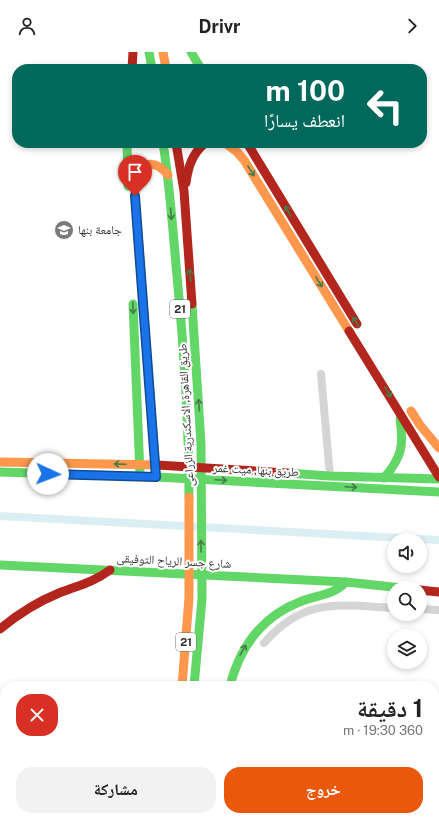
<!DOCTYPE html>
<html lang="ar">
<head>
<meta charset="utf-8">
<style>
	:root { --surface:#fff; --page:#f2f2f2; --text:#222; --muted:#767676; --accent:#ea580c }
	body { margin:0; font-family:"Public Sans","Noto Naskh Arabic",sans-serif; background:var(--page); color:var(--text); direction:rtl; height:100vh; display:flex; flex-direction:column; font-size:15px; white-space:nowrap }
	* { box-sizing:border-box; margin:0 }
	p { font-size:13px; color:var(--muted) }
	.icon { flex:none; width:22px; height:22px; fill:none; stroke:currentColor; stroke-width:2; stroke-linecap:round; stroke-linejoin:round }
	.map { position:relative; flex:1; overflow:hidden; direction:ltr }
	.details { position:absolute; left:0px; top:629px; width:439px; height:140px; display:flex; flex-direction:column; background:var(--surface); border-radius:16px 16px 0 0; box-shadow:0 2px 6px #0003; direction:rtl }
	.details>* { flex:none }
	.hud { position:absolute; left:12px; top:12px; width:415px; height:84px; border-radius:16px; box-shadow:0 2px 6px #0003; direction:rtl; background:#00695c; color:#fff; overflow:hidden }
	.fabs { position:absolute; left:387px; top:481px; display:grid; gap:8px }
	.fabs a { display:grid; place-items:center; width:40px; height:40px; border-radius:50%; background:var(--surface); box-shadow:0 2px 6px #0003; font-size:20px }
	.pin { position:absolute; display:grid; place-items:center; width:34px; height:34px; color:#fff; margin:-41px -17px; border-radius:50% 50% 50% 0; rotate:-45deg; box-shadow:0 0 4px #0007 }
	.pin .icon { rotate:45deg }
	.me { position:absolute; width:44px; margin:-22px; rotate:92deg; stroke-linejoin:round; filter:drop-shadow(0 0 3px #0008) }
	.turn { display:flex; align-items:center; gap:14px; height:84px; padding:0 16px; font-size:18px }
	.turn .icon { width:52px; height:52px; stroke-width:2.5 }
	.turn b { display:block; font-size:28px; line-height:34px }
	.round { display:grid; place-items:center; flex:none; width:42px; height:42px; border-radius:16px; background:var(--page) }
	.summary { display:flex; align-items:center; justify-content:space-between; height:68px; padding:0 16px }
	h1 { font-size:24px; font-weight:700; line-height:30px }
	.primary-button { display:flex; gap:8px; margin-top:auto; padding:8px 16px }
	.primary-button a { flex:1; height:46px; border-radius:16px; background:var(--accent); color:#fff; font-size:16px; font-weight:700; line-height:46px; text-align:center }
	.primary-button a+a { background:var(--page); color:var(--text) }
	header { display:flex; justify-content:space-between; align-items:center; height:52px; padding:0 16px; background:var(--surface); font-size:18px; font-weight:700 }
	.map>svg:first-child { display:block }
	.lines { fill:none; stroke-linecap:round; stroke-linejoin:round }
	.canal { stroke:#dbeef3; stroke-width:8 }
	.street { stroke:#d5d5d5; stroke-width:8 }
	.fast { stroke:#63d668; stroke-width:9 }
	.slow { stroke:#ff974d; stroke-width:9 }
	.jam { stroke:#b3261e; stroke-width:9 }
	.oneway { stroke:#487b4a }
	.route-casing { stroke:#114b97; stroke-width:10 }
	.route { stroke:#1a73e8; stroke-width:7 }
	.labels { text-anchor:middle; stroke-width:4; stroke-linejoin:round; paint-order:stroke }
	.shield { fill:#fff; stroke:#6f6f6f; stroke-width:1 }
	.shield-label { font-size:11px; font-weight:bold; fill:#313131 }
	.poi-label { font-size:12px; fill:#313131; stroke:#fff; text-anchor:start }
	.street-label { font-size:12px; fill:#313131; stroke:#fff }
</style>
</head>
<body>
<header><svg class="icon" aria-label="forward" viewBox="0 0 24 24"><path d="M9 5l7 7-7 7"/></svg>Drivr<svg class="icon" aria-label="person" viewBox="0 0 24 24"><circle cx="12" cy="8" r="4"/><path d="M4 21q1-7 8-7t8 7"/></svg></header>
<div class="map">
<svg width="439" height="769" viewBox="0 0 439 769">
	<rect width="100%" height="100%" fill="#fff"/>
	<g class="lines">
		<polyline class="canal" points="0,464 439,488"/>
		<g class="street">
			<polyline points="321,322 330,424"/>
			<polyline points="420,557 439,558"/>
			<path d="M 264,591 C 304,545 339,553 394,556"/>
		</g>
		<g class="fast">
			<polyline points="149,0 152,17"/>
			<polyline points="191,0 201,17"/>
			<polyline points="127,91 128,134"/>
			<path d="M 163,91 C 170,135 173,180 177,224 C 184,298 189,371 189,445"/>
			<polyline points="138,184 156,422"/>
			<polyline points="133,252 140,422"/>
			<polyline points="192,252 201,392 202,547 194,634"/>
			<polyline points="0,420 156,425 439,440"/>
			<polyline points="287,421 330,424 439,427"/>
			<path d="M 384,426 C 402,405 404,394 400,367"/>
			<polyline points="0,513 346,530 402,536"/>
			<path d="M 230,634 C 240,594 262,564 302,549 C 318,543 334,543 346,530"/>
			<polyline points="177,769 178,764"/>
		</g>
		<g class="slow">
			<polyline points="163,0 166,17"/>
			<polyline points="225,91 237,100 244,108 349,279"/>
			<path d="M 138,184 L 134,129 C 140,109 155,107 168,123"/>
			<polyline points="411,359 420,373 439,396"/>
			<polyline points="0,410 157,413"/>
			<polyline points="182,634 189,546 189,445"/>
			<polyline points="161,769 162,764"/>
			<polyline points="215,769 216,764"/>
		</g>
		<g class="jam">
			<polyline points="132,17 133,0"/>
			<polyline points="176,91 184,139 192,252"/>
			<polyline points="247,91 357,272"/>
			<path d="M 186,131 C 188,115 192,102 205,91"/>
			<polyline points="349,279 439,425"/>
			<polyline points="157,413 287,421"/>
			<polyline points="420,538 439,540"/>
			<path d="M 0,577 C 18,562 37,550 59,541 C 77,534 94,530 110,518"/>
			<polyline points="0,768 2,769"/>
			<polyline points="120,769 127,764"/>
		</g>
	</g>
	<defs><path id="oneway-shaft" d="M-6 0H5M1.5-3L5.5 0L1.5 3" fill="none" stroke-width="1.6" stroke-linecap="round" stroke-linejoin="round"/></defs>
	<g class="oneway">
		<use href="#oneway-shaft" transform="translate(251 119) rotate(58)"/>
		<use href="#oneway-shaft" transform="translate(288 159) rotate(-121)"/>
		<use href="#oneway-shaft" transform="translate(171 162) rotate(85)"/>
		<use href="#oneway-shaft" transform="translate(190 223) rotate(-94)"/>
		<use href="#oneway-shaft" transform="translate(319 230) rotate(58)"/>
		<use href="#oneway-shaft" transform="translate(133 256) rotate(88)"/>
		<use href="#oneway-shaft" transform="translate(356 270) rotate(-121)"/>
		<use href="#oneway-shaft" transform="translate(388 340) rotate(58)"/>
		<use href="#oneway-shaft" transform="translate(199 353) rotate(-94)"/>
		<use href="#oneway-shaft" transform="translate(120 412) rotate(-178)"/>
		<use href="#oneway-shaft" transform="translate(221 428) rotate(3)"/>
		<use href="#oneway-shaft" transform="translate(351 435) rotate(3)"/>
		<use href="#oneway-shaft" transform="translate(201 494) rotate(-90)"/>
		<use href="#oneway-shaft" transform="translate(243 598) rotate(-60)"/>
	</g>
	<g class="lines">
		<g class="route-casing">
			<polyline id="route" points="48,422 156,425 135,144"/>
		</g>
		<use href="#route" class="route"/>
	</g>
	<defs>
		<g id="university-disc" transform="scale(1)"><circle r="9.5" fill="#797979" stroke="#fff"/><path d="M0-5L7-2L0 1L-7-2ZM-4 1L0 2.5L4 1V4Q0 6-4 4Z" fill="#fff"/></g>
	</defs>
	<g fill-rule="evenodd">
		<use href="#university-disc" x="64" y="178"/>
	</g>
	<g class="labels">
		<g class="shield">
			<rect x="170" y="248" width="20" height="18" rx="3"/>
			<rect x="176" y="581" width="20" height="18" rx="3"/>
		</g>
		<g class="shield-label">
			<text x="180" y="261">21</text>
			<text x="186" y="594">21</text>
		</g>
		<g class="poi-label">
			<text x="78" y="182">جامعة بنها</text>
		</g>
		<g class="street-label">
			<text transform="translate(186 363) rotate(-93)" y="4">طريق القاهرة, الاسكندرية الزراعى</text>
			<text transform="translate(256 418) rotate(3)" y="4">طريق بنها, ميت غمر</text>
			<text transform="translate(174 509) rotate(3)" y="4">شارع جسر الرياح التوفيقى</text>
		</g>
	</g>
</svg>
<div class="fabs">
<a><svg class="icon" aria-label="sound" viewBox="0 0 24 24"><path d="M4 9h4l5-4v14l-5-4H4zM17 9q2 3 0 6"/></svg></a>
<a><svg class="icon" aria-label="search" viewBox="0 0 24 24"><circle cx="10" cy="10" r="6"/><path d="M15 15l6 6"/></svg></a>
<a><svg class="icon" aria-label="layers" viewBox="0 0 24 24"><path d="M12 4l9 5-9 5-9-5zM3 14l9 5 9-5"/></svg></a>
</div>
<div class="pin" style="left:135px;top:144px;background:#d93025"><svg class="icon" aria-label="arrive" viewBox="0 0 24 24"><path d="M6 21V4h12l-3 4 3 4H6"/></svg></div>
<svg class="me" style="left:48px;top:422px" viewBox="-20 -20 40 40"><circle r="19" fill="#fff"/><path d="M0-13L10 11 0 6-10 11z" fill="#1a73e8"/></svg>
<div class="hud">
<div class="turn"><svg class="icon" aria-label="left" viewBox="0 0 24 24"><path d="M17 20v-9H6M10 6l-5 5 5 5"/></svg><div><b>100 m</b>انعطف يسارًا</div></div>
</div>
<section class="details">
<div class="summary"><div><h1>1 دقيقة</h1><p>360 m · 19:30</p></div><a class="round" style="background:#d93025;color:#fff"><svg class="icon" aria-label="close" viewBox="0 0 24 24"><path d="M6 6l12 12M18 6L6 18"/></svg></a></div>
<div class="primary-button"><a>خروج</a><a>مشاركة</a></div>
</section>
</div>
</body>
</html>
